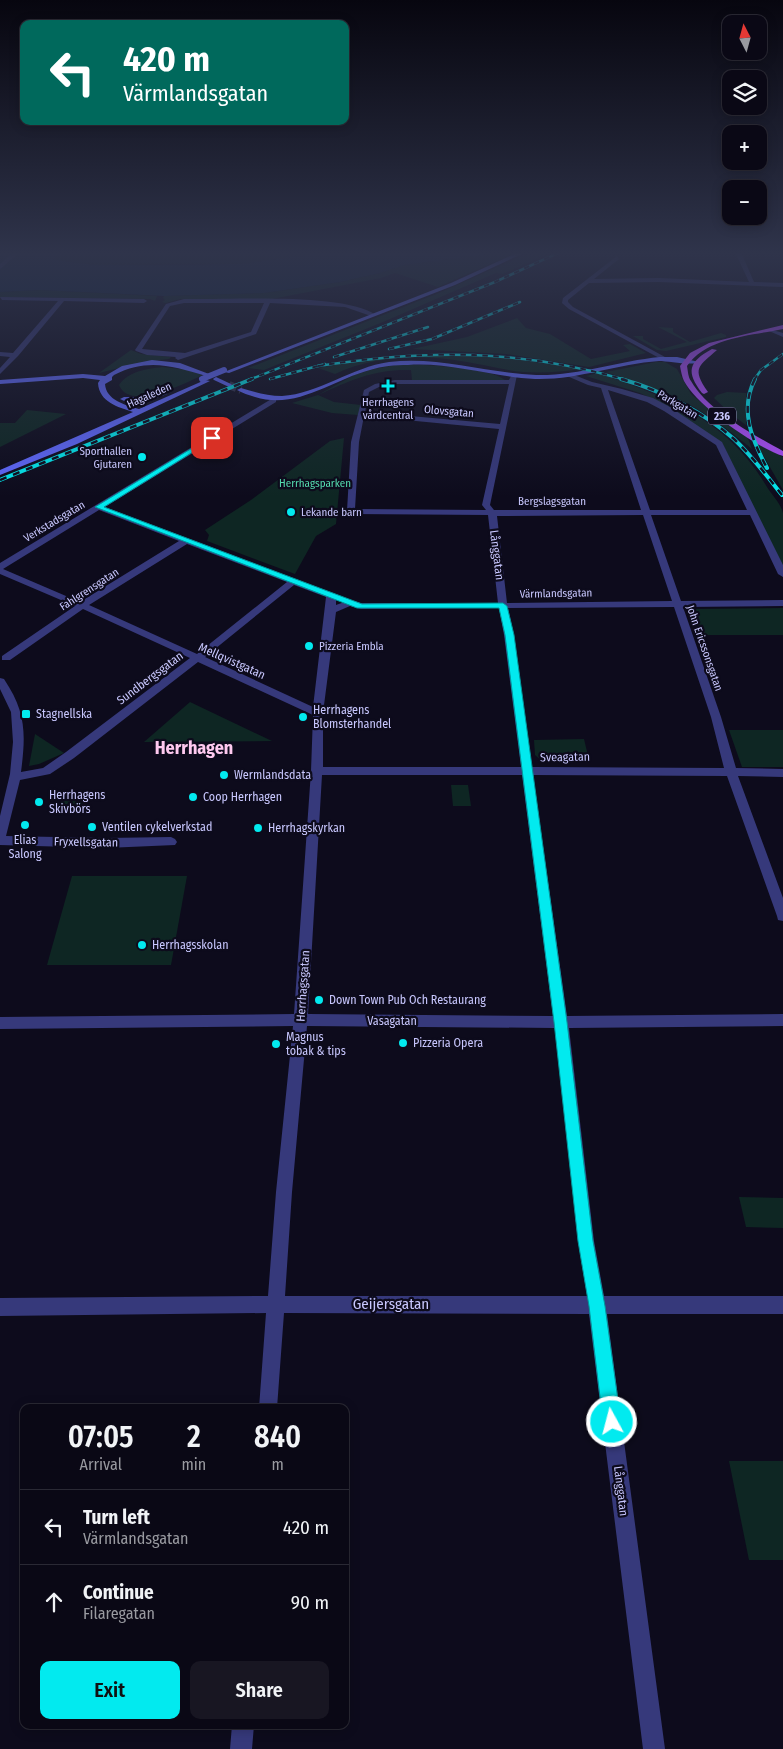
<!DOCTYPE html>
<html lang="en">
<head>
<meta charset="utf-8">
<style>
	:root { --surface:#0a0815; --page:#181622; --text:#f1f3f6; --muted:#999aa0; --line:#2a2934; --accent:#02eaef }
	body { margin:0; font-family:"Fira Sans Condensed",sans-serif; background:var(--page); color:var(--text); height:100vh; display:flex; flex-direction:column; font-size:19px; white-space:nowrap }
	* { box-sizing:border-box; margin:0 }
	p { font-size:16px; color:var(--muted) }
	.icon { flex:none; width:28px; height:28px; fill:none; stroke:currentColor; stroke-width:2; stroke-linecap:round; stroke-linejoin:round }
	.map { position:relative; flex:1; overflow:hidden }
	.sheet { position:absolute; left:20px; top:1404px; width:329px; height:325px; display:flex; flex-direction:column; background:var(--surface); border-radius:10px; box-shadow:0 2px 12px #0003,0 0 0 1px var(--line) }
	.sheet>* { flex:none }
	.guide { position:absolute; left:20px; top:20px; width:329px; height:105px; border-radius:10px; box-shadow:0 2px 12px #0003,0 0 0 1px var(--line); background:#00695c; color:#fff; overflow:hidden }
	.needle { width:32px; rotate:354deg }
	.fabs { position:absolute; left:722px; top:15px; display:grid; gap:10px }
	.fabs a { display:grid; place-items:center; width:45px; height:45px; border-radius:10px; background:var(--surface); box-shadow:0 2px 12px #0003,0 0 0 1px var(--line); font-size:25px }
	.pin { position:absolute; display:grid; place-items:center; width:42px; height:42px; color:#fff; margin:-21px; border-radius:10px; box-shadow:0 2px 8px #0006 }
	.me { position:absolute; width:55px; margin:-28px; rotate:353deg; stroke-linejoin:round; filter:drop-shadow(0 0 4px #0008) }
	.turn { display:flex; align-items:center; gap:18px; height:105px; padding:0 20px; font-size:22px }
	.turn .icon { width:65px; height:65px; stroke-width:2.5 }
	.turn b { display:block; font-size:35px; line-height:42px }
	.eta { display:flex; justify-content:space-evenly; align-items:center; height:85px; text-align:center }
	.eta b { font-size:30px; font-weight:600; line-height:35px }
	.action { display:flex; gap:10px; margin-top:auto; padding:10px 20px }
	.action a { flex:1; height:58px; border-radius:10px; background:var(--accent); color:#111; font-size:20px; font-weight:600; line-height:58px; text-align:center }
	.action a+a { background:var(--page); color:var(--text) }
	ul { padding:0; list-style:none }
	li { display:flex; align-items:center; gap:15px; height:75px; padding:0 20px; border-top:1px solid var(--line) }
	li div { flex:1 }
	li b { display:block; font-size:19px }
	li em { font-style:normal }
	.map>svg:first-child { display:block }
	.green { fill:#0e2623 }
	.water { fill:#0c243f }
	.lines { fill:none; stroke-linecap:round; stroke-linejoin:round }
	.secondary-tunnel { stroke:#323149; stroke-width:8; stroke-dasharray:8 4; stroke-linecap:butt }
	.street { fill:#36397b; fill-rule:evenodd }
	.secondary { fill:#5f68fd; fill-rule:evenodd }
	.primary { fill:#ae4ffd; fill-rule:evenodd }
	.rail-far1-casing { stroke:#02eaef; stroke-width:2.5 }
	.rail-casing { stroke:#02eaef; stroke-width:4 }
	.rail-far1 { stroke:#0d0b1c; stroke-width:2; stroke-dasharray:5.5; stroke-linecap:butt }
	.rail { stroke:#0d0b1c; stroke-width:2.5; stroke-dasharray:7; stroke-linecap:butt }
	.secondary-bridge { stroke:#5f68fd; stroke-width:6 }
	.route { fill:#02eaef; stroke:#01989b }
	.poi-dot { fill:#02eaef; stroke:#0d0b1c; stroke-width:2 }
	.labels { text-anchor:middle; stroke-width:4.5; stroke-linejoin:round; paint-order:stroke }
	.far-street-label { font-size:11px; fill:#c8c7fe; stroke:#0d0b1c }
	.far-poi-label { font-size:11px; fill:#c8c7fe; stroke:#0d0b1c; text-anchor:start }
	.shield { fill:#0d0b1c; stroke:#908fba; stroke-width:1 }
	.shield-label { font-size:11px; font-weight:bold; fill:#c8c7fe }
	.far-park-label { font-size:11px; fill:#55dcaf; stroke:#0d0b1c }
	.street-label { font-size:12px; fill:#c8c7fe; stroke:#0d0b1c }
	.poi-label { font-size:12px; fill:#c8c7fe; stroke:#0d0b1c; text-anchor:start }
	.near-street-label { font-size:15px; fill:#c8c7fe; stroke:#0d0b1c }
	.district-label { font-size:18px; font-weight:bold; fill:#fec9ef; stroke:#0d0b1c }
</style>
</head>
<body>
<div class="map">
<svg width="783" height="1749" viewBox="0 0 783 1749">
	<rect width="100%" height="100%" fill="#0d0b1c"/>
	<g class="green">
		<polygon points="66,252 329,252 241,264 96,265 54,260 52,257"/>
		<polygon points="502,252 517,252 438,287 395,273 381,278 272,299 180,299 166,303 162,302 165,300 163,298 164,296 264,293 340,282 380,273 404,265"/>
		<polygon points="542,252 550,253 503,274 496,273 383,322 264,370 248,368 439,293 522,256"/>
		<polygon points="40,290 157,296 155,301 150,299 0,297 0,292"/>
		<polygon points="517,318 526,328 550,334 591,359 630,351 623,345 630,344 646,353 589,367 506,354 412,349 467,337"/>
		<polygon points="658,327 673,328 673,332 690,342 721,333 726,335 726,337 666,351 657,350 633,336 643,336 643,339 661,349 687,342"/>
		<polygon points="131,350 141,354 171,357 169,359 143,362 99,373"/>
		<path d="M 431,354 L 501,357 L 581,369 C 562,372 543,373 523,372 C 504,370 485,365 467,362 C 423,354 376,355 335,374 L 318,368 L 367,359 Z"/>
		<path d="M 656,362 L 665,362 L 677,369 L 691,394 L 726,423 L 747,436 L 752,449 C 733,434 714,418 692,406 C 666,391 635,382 606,372 Z"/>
		<path d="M 401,364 C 422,365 489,367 505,380 L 412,380 L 411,370 C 374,369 351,380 318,395 L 334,402 L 361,405 L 358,415 L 332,413 L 292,403 L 318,395 L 354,375 L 374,369 Z"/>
		<path d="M 162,367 L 190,370 L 203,375 C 185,383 130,412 119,385 C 129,371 146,369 162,367 Z"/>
		<path d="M 598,373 C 669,398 727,419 767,487 C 772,495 781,504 783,513 C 783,524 783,560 783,574 L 722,443 L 661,403 L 640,393 L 586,376 Z"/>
		<polygon points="727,392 746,393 746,425 731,414 714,398 717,395"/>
		<polygon points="27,410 66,414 0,447 0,423 15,423"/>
		<polygon points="344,438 336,524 316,536 295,574 207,541 209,535 205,530 251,500 330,441"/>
		<polygon points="755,441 783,457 783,490"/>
		<polygon points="783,608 783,635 701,635 691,609"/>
		<polygon points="190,702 272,741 144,742"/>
		<polygon points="729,730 783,730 783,767 742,767"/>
		<polygon points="35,734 64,753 39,764 29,766"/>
		<polygon points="584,739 589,760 541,760 535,755 534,740"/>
		<polygon points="451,785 468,785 471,806 453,806"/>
		<polygon points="71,795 92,808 60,809 62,799"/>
		<polygon points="72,876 187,876 171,965 47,965"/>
		<polygon points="739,1197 783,1198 783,1228 746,1227"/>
		<polygon points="729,1461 783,1461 783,1560 749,1560"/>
	</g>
	<polygon class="water" points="0,252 66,252 53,258 55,260 96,265 152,265 241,264 329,252 502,252 404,265 380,273 340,282 264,293 164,296 40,290 0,292"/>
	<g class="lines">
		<polyline class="secondary-tunnel" points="229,385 241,390"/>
		<g class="street">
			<polygon points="14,252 20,252 0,269 0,264"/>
			<polygon points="735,252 741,252 754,282 783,283 783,287 659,282 589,283 568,300 568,302 573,307 665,357 665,359 661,359 569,309 562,303 563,298 617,256 619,259 594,279 659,278 749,282"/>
			<polygon points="0,297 144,299 147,301 144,303 64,301 18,356 0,374 0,368 10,357 0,356 0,352 13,353 58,301 2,300"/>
			<path d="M 184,299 C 228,300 343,292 376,315 L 371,316 L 345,307 L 270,303 L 256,334 L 178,360 L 175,358 L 176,357 L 147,355 L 136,351 L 135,350 L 166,304 ZM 184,303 L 264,303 L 251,332 L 185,353 L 142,349 L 170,306 Z"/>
			<polygon points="769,329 783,333 783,337 769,331"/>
			<path d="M 512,374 L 517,375 L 490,505 L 494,510 L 641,510 L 601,388 L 588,385 L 567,376 L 566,375 L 569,373 L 592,382 L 622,389 L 653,398 L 670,407 L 722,442 L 783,565 L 783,577 L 778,574 L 750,515 L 651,515 L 681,601 L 783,600 L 783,606 L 683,607 L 721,717 L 736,768 L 783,769 L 783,777 L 738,776 L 783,898 L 783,921 L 778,920 L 777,916 L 727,776 L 533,775 L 567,1016 L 783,1014 L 783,1026 L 569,1028 L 594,1241 L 604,1296 L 783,1296 L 783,1314 L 607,1314 L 665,1749 L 643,1749 L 589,1314 L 284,1313 L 277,1408 L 259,1408 L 266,1313 L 0,1316 L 0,1298 L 268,1296 L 276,1192 L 293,1026 L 0,1029 L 0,1017 L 294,1014 L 311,771 L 313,715 L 198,662 L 74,758 L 50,774 L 20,780 L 6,836 L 106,838 L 171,837 L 175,839 L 177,842 L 175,845 L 106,848 L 0,845 L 0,816 L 10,774 L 13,742 L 11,712 L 0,689 L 0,678 L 4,679 C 26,712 26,733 21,772 L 43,768 L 66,752 L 190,658 L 83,609 L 10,660 L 2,660 L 2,656 L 75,606 L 0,574 L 0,563 L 273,398 L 276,398 L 276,402 L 105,507 L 341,596 L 341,600 L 336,600 L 336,605 L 350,600 L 361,603 L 498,603 L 488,515 L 351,514 L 347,511 L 351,442 L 364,390 L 375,384 L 395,380 L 509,380 ZM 395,384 L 509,384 L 500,424 L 365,412 L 369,392 L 379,387 ZM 608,390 L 647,402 L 664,411 L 716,445 L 747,510 L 650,510 ZM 364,416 L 499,429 L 482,505 L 486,510 L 355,509 L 359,442 ZM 99,510 L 179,541 L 80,602 L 3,569 ZM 643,515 L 672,601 L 507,603 L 497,516 ZM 187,544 L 287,582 L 197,654 L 89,605 ZM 294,585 L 326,597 L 313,707 L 205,657 ZM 350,606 L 361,609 L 499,608 L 504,635 L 521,767 L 323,767 L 323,713 L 336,612 ZM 674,607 L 711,717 L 724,768 L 532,767 L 514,635 L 508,608 ZM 322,775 L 522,775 L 553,1016 L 308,1014 ZM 307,1026 L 555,1028 L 578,1241 L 587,1296 L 285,1296 L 292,1192 Z"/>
			<polygon points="232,1725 254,1725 252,1749 230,1749"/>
		</g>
		<g class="secondary">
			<polygon points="519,252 526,252 455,285 229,373 224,372 451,283"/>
			<path d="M 660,357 L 677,357 L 699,362 C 693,366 668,361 659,361 C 617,364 578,380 535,379 C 493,377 450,362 408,365 C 395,365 382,366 370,370 C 332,380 297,410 255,397 C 249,395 242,393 237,390 L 241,388 C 255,392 267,396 282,396 C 318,394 352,367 389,362 C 439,356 487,373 536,375 C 578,376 618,361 660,357 Z"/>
			<path d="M 152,360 L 180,363 L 209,374 L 206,376 C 172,366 148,358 114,375 L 112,377 L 112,380 L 105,384 C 106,400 125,405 139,409 L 205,380 L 210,381 L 77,444 L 0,475 L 0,470 L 133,412 C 118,407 99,402 98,383 L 100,380 L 83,378 L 0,384 L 0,380 L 83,374 L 105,376 L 122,366 Z"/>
			<polygon points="216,377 231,384 232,385 229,387 214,380 213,379"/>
			<path d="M 165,391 L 167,392 L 167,394 C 154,399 133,407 120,399 L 124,397 L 145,397 Z"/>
		</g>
		<g class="primary">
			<path d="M 783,325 L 783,329 C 751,336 707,337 687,366 C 688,371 688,377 691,381 C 707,410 754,435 783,451 L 783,456 C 757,448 697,406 684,381 C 682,377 681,371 680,366 L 690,353 L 709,343 Z"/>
			<path d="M 712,349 L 717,350 C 699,366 691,368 708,392 L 704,394 L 702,393 C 686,372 688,362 712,349 Z"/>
		</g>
		<g class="rail-far1-casing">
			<g id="rail-far1">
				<polyline points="389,349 432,339 520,302"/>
				<polyline points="334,357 428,327"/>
				<path d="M 318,366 C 427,349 519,349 626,380"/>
				<polyline points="270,379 325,364"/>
				<polyline points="249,380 495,282 560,252"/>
				<polyline points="754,380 761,370 783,354"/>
			</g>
		</g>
		<g class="rail-casing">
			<g id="rail">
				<path d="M 621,379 C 661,390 703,412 734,439 C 752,456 767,476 782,495"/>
				<path d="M 755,379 C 739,410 752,440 767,468"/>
				<polyline points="0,480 252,379"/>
			</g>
		</g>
		<use href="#rail-far1" class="rail-far1"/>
		<use href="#rail" class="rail"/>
		<polyline class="secondary-bridge" points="202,379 224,370"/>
	</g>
	<linearGradient id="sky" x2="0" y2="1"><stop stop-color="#07060f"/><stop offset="0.51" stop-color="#2f344b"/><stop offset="1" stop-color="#2f344b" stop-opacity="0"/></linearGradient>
	<rect width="783" height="497" fill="url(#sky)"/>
	<polygon class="route" points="212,436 215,438 214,439 104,507 362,604 503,603 507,606 514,635 567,1022 593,1241 605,1306 621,1422 618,1428 612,1430 606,1428 603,1422 589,1306 578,1241 554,1022 505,635 499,608 357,608 95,507"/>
	<g class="poi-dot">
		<path d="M385.5 378.5h5v5h5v5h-5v5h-5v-5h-5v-5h5z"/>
		<circle cx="142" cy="457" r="5"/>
		<circle cx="291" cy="512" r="5"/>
		<circle cx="309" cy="646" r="5"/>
		<rect x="21" y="709" width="10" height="10" rx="2.5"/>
		<circle cx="303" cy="717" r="5"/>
		<circle cx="224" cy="775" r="5"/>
		<circle cx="193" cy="797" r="5"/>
		<circle cx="39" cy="802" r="5"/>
		<circle cx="25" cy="825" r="5"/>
		<circle cx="92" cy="827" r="5"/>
		<circle cx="258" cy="828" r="5"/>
		<circle cx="142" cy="945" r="5"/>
		<circle cx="319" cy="1000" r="5"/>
		<circle cx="403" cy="1043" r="5"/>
		<circle cx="276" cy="1044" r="5"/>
	</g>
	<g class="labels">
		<g class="far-street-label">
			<text transform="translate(149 395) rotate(-24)" y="4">Hagaleden</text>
			<text transform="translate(678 404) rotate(31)" y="4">Parkgatan</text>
			<text transform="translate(449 411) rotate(5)" y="4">Olovsgatan</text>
			<text x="552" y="505">Bergslagsgatan</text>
			<text transform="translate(54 521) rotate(-31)" y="4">Verkstadsgatan</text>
			<text transform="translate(89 589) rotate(-33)" y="4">Fahlgrensgatan</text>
			<text transform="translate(556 593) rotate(-1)" y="4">Värmlandsgatan</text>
			<text transform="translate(705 648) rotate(71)" y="4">John Ericssonsgatan</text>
		</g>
		<g class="far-poi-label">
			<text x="388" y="406" text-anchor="middle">Herrhagens<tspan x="388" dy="13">vårdcentral</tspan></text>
			<text x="132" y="455" text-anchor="end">Sporthallen<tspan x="132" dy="13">Gjutaren</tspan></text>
			<text x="301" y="516">Lekande barn</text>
			<text x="319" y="650">Pizzeria Embla</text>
		</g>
		<rect class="shield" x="708" y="407.5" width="28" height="17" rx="4"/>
		<g class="shield-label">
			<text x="722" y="420">236</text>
		</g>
		<g class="far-park-label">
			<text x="315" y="487">Herrhagsparken</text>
		</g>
		<g class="street-label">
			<text transform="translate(497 555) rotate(83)" y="4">Långgatan</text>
			<text transform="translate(232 661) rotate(24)" y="4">Mellqvistgatan</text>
			<text transform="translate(150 678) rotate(-37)" y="4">Sundbergsgatan</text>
			<text transform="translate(565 757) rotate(-1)" y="4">Sveagatan</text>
			<text transform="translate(86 842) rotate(1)" y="4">Fryxellsgatan</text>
			<text transform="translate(303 986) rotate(-86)" y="4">Herrhagsgatan</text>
			<text x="392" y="1025">Vasagatan</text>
			<text transform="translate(621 1491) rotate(83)" y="4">Långgatan</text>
		</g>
		<g class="poi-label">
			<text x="313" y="714">Herrhagens<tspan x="313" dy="14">Blomsterhandel</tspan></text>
			<text x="36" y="718">Stagnellska</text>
			<text x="234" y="779">Wermlandsdata</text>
			<text x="49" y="799">Herrhagens<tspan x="49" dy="14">Skivbörs</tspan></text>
			<text x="203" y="801">Coop Herrhagen</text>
			<text x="102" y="831">Ventilen cykelverkstad</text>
			<text x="268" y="832">Herrhagskyrkan</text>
			<text x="25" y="844" text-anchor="middle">Elias<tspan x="25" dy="14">Salong</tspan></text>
			<text x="152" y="949">Herrhagsskolan</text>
			<text x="329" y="1004">Down Town Pub Och Restaurang</text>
			<text x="286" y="1041">Magnus<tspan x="286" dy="14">tobak &amp; tips</tspan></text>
			<text x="413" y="1047">Pizzeria Opera</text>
		</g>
		<g class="near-street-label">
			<text x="391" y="1309">Geijersgatan</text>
		</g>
		<g class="district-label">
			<text x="194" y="754">Herrhagen</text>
		</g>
	</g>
</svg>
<div class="fabs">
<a><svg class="needle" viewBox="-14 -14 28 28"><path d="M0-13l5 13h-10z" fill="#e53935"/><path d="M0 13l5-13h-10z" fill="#999aa0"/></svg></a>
<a><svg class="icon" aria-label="layers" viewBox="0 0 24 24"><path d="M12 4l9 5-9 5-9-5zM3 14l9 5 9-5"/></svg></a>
<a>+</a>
<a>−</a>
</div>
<div class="pin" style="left:212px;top:438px;background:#d93025"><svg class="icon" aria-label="arrive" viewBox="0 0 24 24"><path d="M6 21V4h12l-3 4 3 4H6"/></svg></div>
<svg class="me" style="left:612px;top:1422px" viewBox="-20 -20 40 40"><circle r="17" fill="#02eaef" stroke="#fff" stroke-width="3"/><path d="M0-11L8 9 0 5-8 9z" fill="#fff"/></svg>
<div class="guide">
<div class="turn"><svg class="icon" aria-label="left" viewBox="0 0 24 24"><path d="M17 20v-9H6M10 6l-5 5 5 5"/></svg><div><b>420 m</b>Värmlandsgatan</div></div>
</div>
<section class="sheet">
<div class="eta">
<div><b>07:05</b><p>Arrival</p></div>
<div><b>2</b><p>min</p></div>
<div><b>840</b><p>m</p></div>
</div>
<ul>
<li><svg class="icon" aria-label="left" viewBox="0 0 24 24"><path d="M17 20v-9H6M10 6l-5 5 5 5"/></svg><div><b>Turn left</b><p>Värmlandsgatan</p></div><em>420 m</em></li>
<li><svg class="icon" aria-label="ahead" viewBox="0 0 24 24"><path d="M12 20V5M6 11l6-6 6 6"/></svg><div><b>Continue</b><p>Filaregatan</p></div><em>90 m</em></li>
</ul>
<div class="action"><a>Exit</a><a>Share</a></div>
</section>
</div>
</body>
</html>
